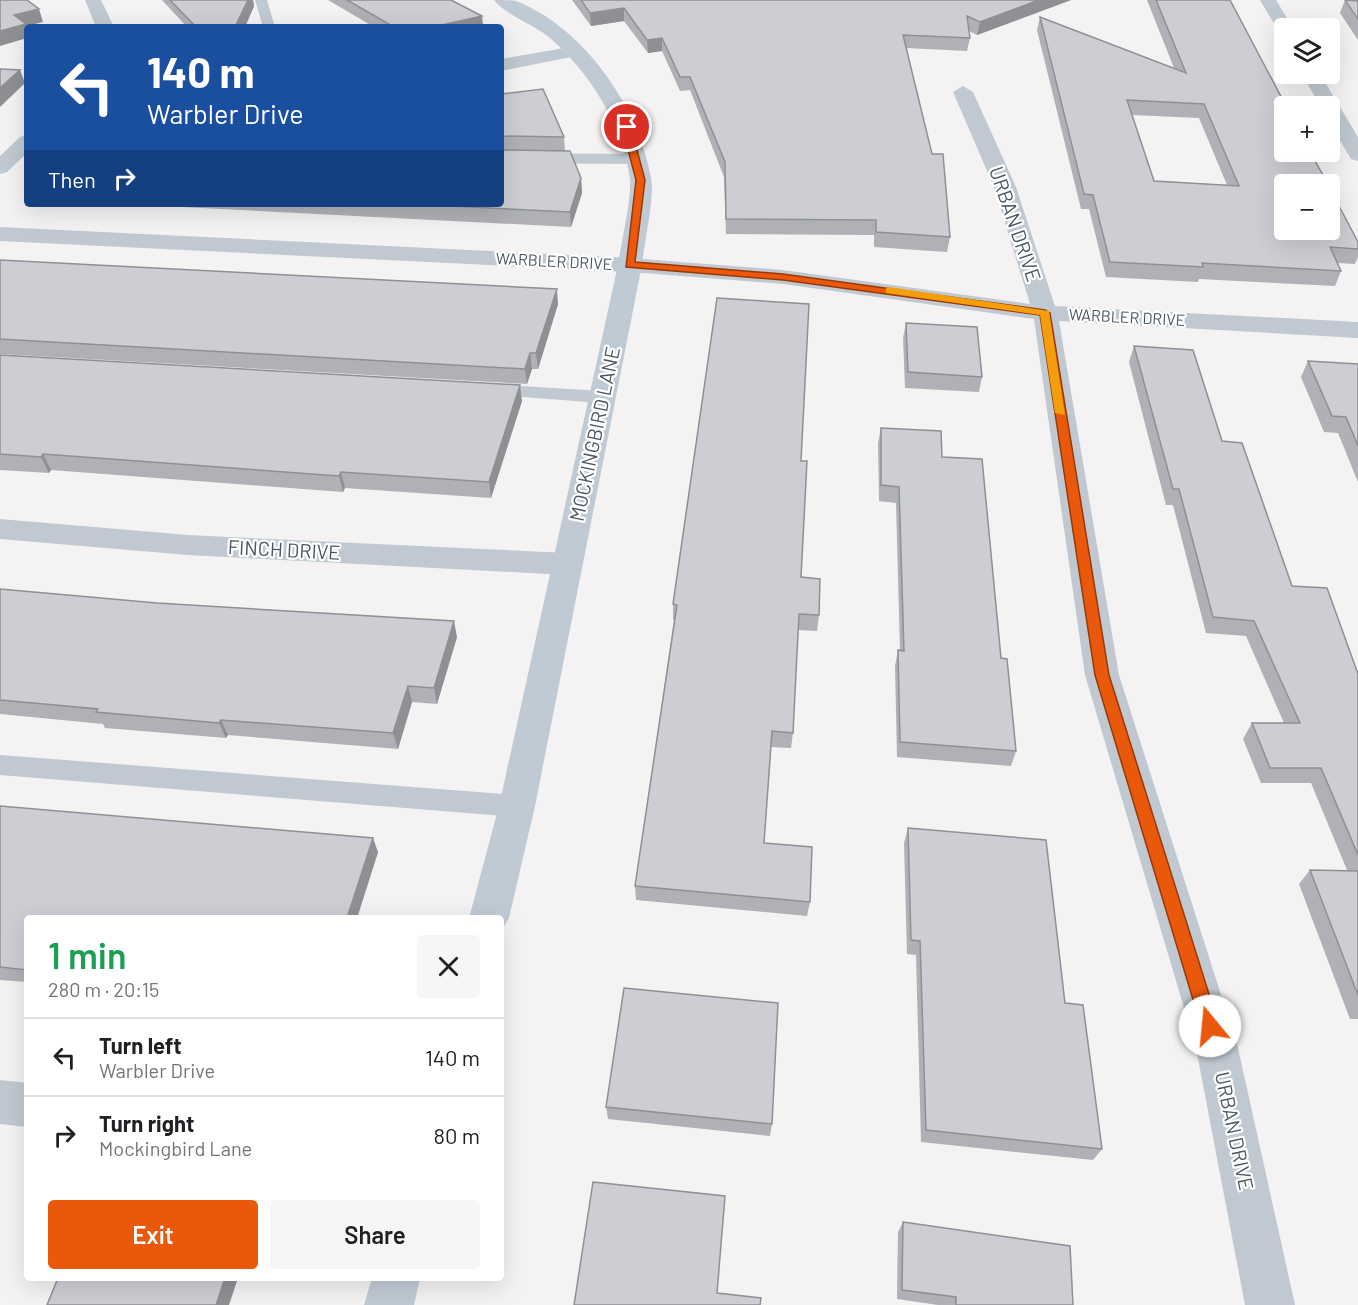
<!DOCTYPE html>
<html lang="en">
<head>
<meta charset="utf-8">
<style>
	:root { --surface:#fff; --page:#f6f6f6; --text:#202124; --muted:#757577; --line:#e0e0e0; --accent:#ea580c }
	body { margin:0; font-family:Barlow,sans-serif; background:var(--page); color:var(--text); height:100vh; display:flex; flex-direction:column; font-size:22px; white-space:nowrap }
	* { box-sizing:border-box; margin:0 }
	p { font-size:20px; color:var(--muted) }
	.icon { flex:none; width:33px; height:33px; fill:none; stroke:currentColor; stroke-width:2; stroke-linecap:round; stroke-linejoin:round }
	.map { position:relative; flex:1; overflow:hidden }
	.details { position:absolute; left:24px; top:915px; width:480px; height:366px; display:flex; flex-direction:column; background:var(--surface); border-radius:6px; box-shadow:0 6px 24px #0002 }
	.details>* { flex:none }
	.guide { position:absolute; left:24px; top:24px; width:480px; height:183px; border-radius:6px; box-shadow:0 6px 24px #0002; background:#1a4fa0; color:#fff; overflow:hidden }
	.tools { position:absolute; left:1274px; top:18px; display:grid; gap:12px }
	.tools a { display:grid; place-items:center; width:66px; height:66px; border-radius:6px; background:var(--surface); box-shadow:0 6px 24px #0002; font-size:30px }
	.pin { position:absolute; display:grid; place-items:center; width:51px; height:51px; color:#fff; margin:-26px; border:3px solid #fff; border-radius:50%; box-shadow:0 2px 6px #0007 }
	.me { position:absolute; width:66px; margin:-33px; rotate:343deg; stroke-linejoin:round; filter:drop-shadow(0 0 4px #0008) }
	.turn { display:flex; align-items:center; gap:21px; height:126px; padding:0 24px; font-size:27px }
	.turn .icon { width:78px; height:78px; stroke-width:2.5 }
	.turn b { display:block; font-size:42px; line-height:51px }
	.then { display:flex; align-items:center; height:57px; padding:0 24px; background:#0003; gap:12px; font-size:22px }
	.round { display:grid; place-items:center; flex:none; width:63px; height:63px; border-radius:6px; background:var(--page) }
	.head { display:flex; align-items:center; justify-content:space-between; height:102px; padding:0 24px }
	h1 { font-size:36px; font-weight:600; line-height:45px; color:#1e9e55 }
	.action { display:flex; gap:12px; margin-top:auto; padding:12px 24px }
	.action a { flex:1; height:69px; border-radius:6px; background:var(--accent); color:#fff; font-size:24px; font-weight:600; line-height:69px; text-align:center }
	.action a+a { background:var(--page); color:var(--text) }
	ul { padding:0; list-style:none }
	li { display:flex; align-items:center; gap:18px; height:78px; padding:0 24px; border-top:2px solid var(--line) }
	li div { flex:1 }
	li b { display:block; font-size:22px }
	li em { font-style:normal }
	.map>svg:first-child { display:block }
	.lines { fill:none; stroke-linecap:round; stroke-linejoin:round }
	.lane { fill:#c0c9d1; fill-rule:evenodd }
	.street { fill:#c0c9d1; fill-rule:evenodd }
	.secondary { fill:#c0cad5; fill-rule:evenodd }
	.wall { fill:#afb1b6; fill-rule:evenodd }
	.shaded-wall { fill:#8f9094 }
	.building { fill:#ccced4; stroke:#8f9094; stroke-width:1.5; fill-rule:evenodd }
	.route { fill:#ea580c; stroke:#983908; stroke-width:1.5 }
	.slow { fill:#f59e0b }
	.labels { text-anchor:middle; stroke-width:4.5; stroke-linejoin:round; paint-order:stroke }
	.far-street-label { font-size:16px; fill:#495560; stroke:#fff }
	.street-label { font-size:20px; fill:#495560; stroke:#fff }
</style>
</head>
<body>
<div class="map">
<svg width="1358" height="1305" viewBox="0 0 1358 1305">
	<rect width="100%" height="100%" fill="#f4f2f2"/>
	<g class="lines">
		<g class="lane">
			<polygon points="255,0 267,0 275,27 263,27"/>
			<polygon points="501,153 635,154 643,159 635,164 501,163"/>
			<polygon points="488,384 602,391 612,397 602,403 481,394 478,390"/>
			<polygon points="0,755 517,795 526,798 530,806 526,814 517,817 0,775"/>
		</g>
		<g class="street">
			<polygon points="85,0 101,0 114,27 96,27"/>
			<polygon points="1260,0 1276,0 1293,28 1284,28 1284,33 1279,32"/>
			<polygon points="576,46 582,47 585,51 582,55 501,71 501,59"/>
			<polygon points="1302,74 1320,74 1358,137 1358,161 1351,159 1329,122 1329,106 1320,106"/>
			<polygon points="963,86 973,92 1016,187 1055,306 1358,322 1358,338 1059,321 1119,675 1238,1048 1295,1305 1245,1305 1196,1048 1085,675 1034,319 783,284 630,272 0,241 0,227 630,258 783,270 1030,304 994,187 953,92"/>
			<polygon points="27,135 27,153 7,172 0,174 0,156 20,137"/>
			<polygon points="0,519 188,535 568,553 579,556 583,564 579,572 568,575 188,555 0,539"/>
			<polygon points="0,1080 27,1083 27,1127 0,1124"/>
		</g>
		<g class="secondary">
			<path d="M 494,0 C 501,0 510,0 516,1 C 585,28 639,108 651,178 C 655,197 644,243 642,265 L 535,806 L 509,918 L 501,931 L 501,918 L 469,918 L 499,806 L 618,265 C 621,244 632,197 630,179 C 623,125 590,73 550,38 C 535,25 504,14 494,0 Z"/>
			<polygon points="372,1278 420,1278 414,1305 364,1305"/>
		</g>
	</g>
	<g class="wall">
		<polygon points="162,0 253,0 254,6 245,27 187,27"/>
		<polygon points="328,0 451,0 482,16 483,27 374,27"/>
		<polygon points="572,0 1071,0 977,35 969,31 970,38 967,51 906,48 950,237 947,252 874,247 874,235 726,234 724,177 690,90 680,91 662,51 648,53 624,21 591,26"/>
		<path d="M 1147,0 L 1230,0 L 1358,242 L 1358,257 L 1355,264 L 1338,263 L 1341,271 L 1335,286 L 1199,279 L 1198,282 L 1106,277 L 1089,209 L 1081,209 L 1037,30 L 1040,17 L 1174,68 ZM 1132,115 L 1199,118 L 1227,185 L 1154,181 Z"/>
		<polygon points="1345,0 1358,0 1358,40 1340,13"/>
		<polygon points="501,94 564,137 565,151 581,178 582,193 571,227 122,204 501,204"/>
		<polygon points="0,260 558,304 538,369 532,369 527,384 0,354"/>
		<polygon points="906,323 982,377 979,392 905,388 903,338"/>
		<polygon points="1134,346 1222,441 1292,586 1358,674 1358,1019 1350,1019 1299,884 1310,870 1347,870 1311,783 1261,783 1243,739 1252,723 1284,723 1246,636 1206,633 1173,505 1166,505 1129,362"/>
		<polygon points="0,355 522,401 491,498 345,488 343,492 51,470 49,473 0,470"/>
		<polygon points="1308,361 1358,364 1358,482 1338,433 1324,432 1301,377"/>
		<polygon points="881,428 942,457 1001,658 1016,751 1011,766 897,757 895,666 898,650 900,650 896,503 879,501 878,443"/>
		<polygon points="801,461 801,577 819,615 817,631 798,630 793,733 791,748 771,747 764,843 810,902 807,916 636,900 635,886 674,620 673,620 673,604"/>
		<polygon points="0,589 457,637 437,704 412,702 398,749 228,735 226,738 105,728 103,724 0,714"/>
		<polygon points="0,806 378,852 357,918 27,918 27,982 0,980"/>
		<polygon points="908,828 1065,1003 1102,1149 1093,1160 921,1142 916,955 907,954 904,843"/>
		<polygon points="606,1107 772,1124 770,1136 608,1119"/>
		<polygon points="903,1222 1073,1305 938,1305 897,1299 898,1232"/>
	</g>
	<g class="shaded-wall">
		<polygon points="248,0 253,0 254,6 245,27 235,27"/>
		<polygon points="1039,0 1071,0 977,35 980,22"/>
		<polygon points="624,8 624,21 591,26 590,13"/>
		<polygon points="39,9 43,22 27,26 27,38 0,46 0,31 14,15"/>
		<polygon points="482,16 483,27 433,27"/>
		<polygon points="662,38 662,51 648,53 647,40"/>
		<polygon points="20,70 25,83 0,107 0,88"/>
		<polygon points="581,178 582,193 571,227 570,212"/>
		<polygon points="557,289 558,304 538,369 536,353"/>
		<polygon points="530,353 532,369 527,384 525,369"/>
		<polygon points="520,385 522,401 491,498 489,482"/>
		<polygon points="43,454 51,470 49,473 41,457"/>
		<polygon points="341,472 345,488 343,492 339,476"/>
		<polygon points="454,621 457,637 437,704 434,688"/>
		<polygon points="408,686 412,702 398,749 393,733"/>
		<polygon points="221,720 228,735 226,738 219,723"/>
		<polygon points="373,838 378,852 357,918 347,918"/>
		<polygon points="225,1278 238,1278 229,1305 216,1305"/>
	</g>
	<g class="building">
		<polygon points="0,0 27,0 39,9 14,15 26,24 0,31"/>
		<polygon points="170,0 248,0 235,27 196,27"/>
		<polygon points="347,0 451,0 482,16 433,27 394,27"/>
		<polygon points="581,0 1039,0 980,22 967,16 970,38 903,35 932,154 943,154 950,237 876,232 876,220 726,219 725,162 690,77 680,77 662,38 647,40 624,8 590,13"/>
		<path d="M 1156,0 L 1230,0 L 1286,106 L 1284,106 L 1284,152 L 1310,152 L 1328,184 L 1284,184 L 1284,230 L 1329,230 L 1329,187 L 1358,242 L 1358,249 L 1330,247 L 1341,271 L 1202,263 L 1203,267 L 1110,262 L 1093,195 L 1084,194 L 1040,17 L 1186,73 ZM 1127,100 L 1204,104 L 1239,186 L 1154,181 Z"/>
		<polygon points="1345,0 1358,1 1358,19"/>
		<polygon points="0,69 20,70 0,88"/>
		<polygon points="543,89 564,137 501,136 501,94"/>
		<polygon points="501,150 570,151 581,178 570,212 407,204 501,204"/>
		<polygon points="0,260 557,289 536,353 530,353 525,369 0,339"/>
		<polygon points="717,298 809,304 801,461 807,461 801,577 820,579 819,615 799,614 793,733 772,731 764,843 812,847 810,902 635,886 677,605 673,604"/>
		<polygon points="906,323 977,327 982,377 908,372"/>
		<polygon points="1134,346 1193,350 1222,441 1242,443 1292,586 1327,588 1358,674 1358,855 1321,768 1270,768 1252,723 1300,723 1254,621 1213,617 1179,489 1173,489"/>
		<polygon points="0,355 520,385 489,482 341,472 339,476 43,454 41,457 0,454"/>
		<polygon points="1308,361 1358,364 1358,446 1346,417 1332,416"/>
		<polygon points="881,428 941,431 942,457 982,459 1001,658 1007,659 1016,751 900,742 898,650 904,651 899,487 881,485"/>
		<polygon points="0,589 157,603 454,621 434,688 408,686 393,733 221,720 219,723 96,712 98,709 0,700"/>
		<polygon points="0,806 373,838 347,918 27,918 27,970 0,967"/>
		<polygon points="908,828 1046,840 1065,1003 1083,1005 1102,1149 926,1130 920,941 911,940"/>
		<polygon points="1310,870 1358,871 1358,995"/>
		<polygon points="624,988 778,1003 772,1124 606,1107"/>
		<polygon points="593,1182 725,1196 717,1293 761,1298 760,1305 574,1305"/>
		<polygon points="903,1222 1070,1246 1073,1305 956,1305 956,1297 902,1290"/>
		<polygon points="58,1278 225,1278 216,1305 47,1305"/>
	</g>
	<polygon class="route" points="627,124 631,127 645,180 635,262 783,274 1045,310 1050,313 1109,675 1219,1026 1216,1032 1210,1035 1204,1032 1201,1026 1095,675 1040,315 783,280 626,267 636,180 622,127"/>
	<polygon class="slow" points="889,287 1049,311 1065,415 1055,413 1040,315 886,293 886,288"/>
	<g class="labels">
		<g class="far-street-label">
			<text transform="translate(554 261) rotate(3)" y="6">WARBLER DRIVE</text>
			<text transform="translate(1127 317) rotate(3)" y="6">WARBLER DRIVE</text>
		</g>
		<g class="street-label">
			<text transform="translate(1015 224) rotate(71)" y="7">URBAN DRIVE</text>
			<text transform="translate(595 434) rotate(-78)" y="7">MOCKINGBIRD LANE</text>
			<text transform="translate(284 550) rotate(3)" y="7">FINCH DRIVE</text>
			<text transform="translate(1234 1131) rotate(78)" y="7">URBAN DRIVE</text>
		</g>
	</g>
</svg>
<div class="tools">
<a><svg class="icon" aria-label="layers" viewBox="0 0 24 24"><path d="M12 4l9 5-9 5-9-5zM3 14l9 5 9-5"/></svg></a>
<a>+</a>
<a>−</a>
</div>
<div class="pin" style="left:627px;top:127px;background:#d93025"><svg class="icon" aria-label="arrive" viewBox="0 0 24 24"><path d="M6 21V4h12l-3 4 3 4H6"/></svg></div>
<svg class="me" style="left:1210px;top:1026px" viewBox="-20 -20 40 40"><circle r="19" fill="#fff"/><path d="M0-13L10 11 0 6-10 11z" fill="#ea580c"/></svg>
<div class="guide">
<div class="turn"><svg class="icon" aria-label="left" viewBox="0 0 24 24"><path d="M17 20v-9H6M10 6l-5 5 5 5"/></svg><div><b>140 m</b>Warbler Drive</div></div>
<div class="then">Then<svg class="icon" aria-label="right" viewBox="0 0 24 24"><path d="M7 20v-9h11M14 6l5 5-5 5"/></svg></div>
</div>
<section class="details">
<div class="head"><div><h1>1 min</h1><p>280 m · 20:15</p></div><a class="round"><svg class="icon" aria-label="close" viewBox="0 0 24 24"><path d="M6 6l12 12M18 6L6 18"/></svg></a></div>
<ul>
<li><svg class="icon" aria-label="left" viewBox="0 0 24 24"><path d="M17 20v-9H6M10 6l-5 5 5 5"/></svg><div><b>Turn left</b><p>Warbler Drive</p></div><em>140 m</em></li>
<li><svg class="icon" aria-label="right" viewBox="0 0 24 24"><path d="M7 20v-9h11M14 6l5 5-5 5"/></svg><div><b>Turn right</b><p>Mockingbird Lane</p></div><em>80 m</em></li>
</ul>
<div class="action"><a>Exit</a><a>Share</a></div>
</section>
</div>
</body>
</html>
